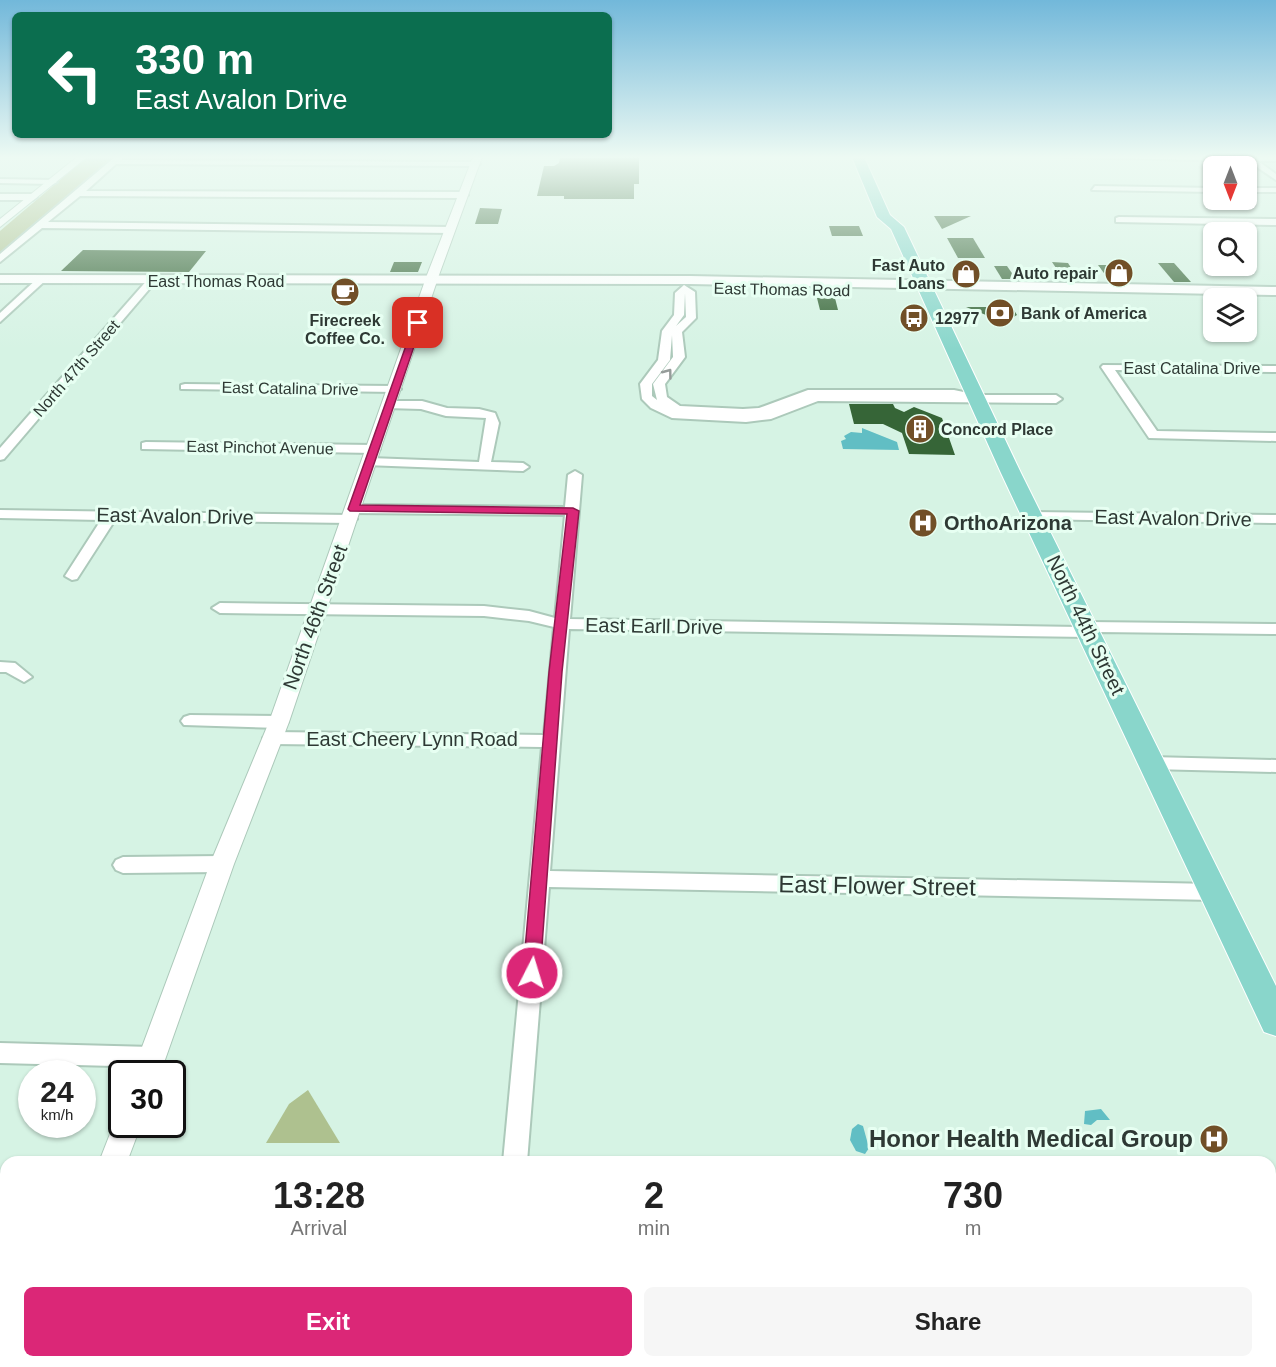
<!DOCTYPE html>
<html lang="en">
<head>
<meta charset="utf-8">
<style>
	:root { --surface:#fff; --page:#f6f6f6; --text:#222; --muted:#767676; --accent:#db2777 }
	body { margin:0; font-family:Helvetica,sans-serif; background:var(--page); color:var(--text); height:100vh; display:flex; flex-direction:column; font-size:22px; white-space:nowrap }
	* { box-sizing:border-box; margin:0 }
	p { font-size:20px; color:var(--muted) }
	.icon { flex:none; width:33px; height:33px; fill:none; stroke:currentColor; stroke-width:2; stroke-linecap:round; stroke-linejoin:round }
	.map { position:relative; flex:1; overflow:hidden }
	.side { position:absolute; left:0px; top:1156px; width:1276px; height:212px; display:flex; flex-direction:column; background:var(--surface); border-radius:18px 18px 0 0; box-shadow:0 2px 4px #0004 }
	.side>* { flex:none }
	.top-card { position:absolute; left:12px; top:12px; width:600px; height:126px; border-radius:9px; box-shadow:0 2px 4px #0004; background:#0b6e4f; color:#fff; overflow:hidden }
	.needle { width:39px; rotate:180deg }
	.tools { position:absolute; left:1203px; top:156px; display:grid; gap:12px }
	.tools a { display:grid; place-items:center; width:54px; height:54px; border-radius:9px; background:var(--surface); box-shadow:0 2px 4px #0004; font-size:30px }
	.speed { position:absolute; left:18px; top:1060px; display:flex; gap:12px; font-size:30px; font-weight:700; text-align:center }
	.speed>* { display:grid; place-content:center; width:78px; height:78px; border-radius:50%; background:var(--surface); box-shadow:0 2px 4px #0004; line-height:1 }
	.speed small { font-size:15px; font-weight:400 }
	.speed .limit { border:3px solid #111; border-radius:9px; background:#fff; color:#111 }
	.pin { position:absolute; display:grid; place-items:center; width:51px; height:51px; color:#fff; margin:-26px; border-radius:12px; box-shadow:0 3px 9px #0006 }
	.me { position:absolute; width:66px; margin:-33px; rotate:5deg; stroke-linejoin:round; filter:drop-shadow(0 0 4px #0008) }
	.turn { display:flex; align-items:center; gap:21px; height:126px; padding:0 24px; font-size:27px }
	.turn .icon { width:78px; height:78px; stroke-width:2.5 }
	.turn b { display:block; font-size:42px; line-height:51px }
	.eta { display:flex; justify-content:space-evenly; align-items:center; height:102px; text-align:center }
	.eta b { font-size:36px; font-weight:700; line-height:42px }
	.button { display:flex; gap:12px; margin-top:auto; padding:12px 24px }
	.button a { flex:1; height:69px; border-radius:9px; background:var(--accent); color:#fff; font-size:24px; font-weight:700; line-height:69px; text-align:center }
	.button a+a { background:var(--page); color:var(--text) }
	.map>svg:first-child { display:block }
	.green { fill:#aec18f }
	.water { fill:#61bec4 }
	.building { fill:#366537 }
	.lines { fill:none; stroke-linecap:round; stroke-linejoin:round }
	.minor-casing { stroke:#acc9ba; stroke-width:4 }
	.tertiary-casing { stroke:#acc9ba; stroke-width:2 }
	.secondary-casing { stroke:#acc9ba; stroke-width:4 }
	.primary-casing { stroke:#fff; stroke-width:2 }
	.minor { fill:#fff; fill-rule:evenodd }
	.tertiary { fill:#fff; fill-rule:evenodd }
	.secondary { fill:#fff; fill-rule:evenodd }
	.primary { fill:#89d6cb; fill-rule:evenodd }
	.oneway { stroke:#969c9a }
	.route { fill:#db2777; stroke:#8e194d; stroke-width:1.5 }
	.labels { text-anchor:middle; stroke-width:6; stroke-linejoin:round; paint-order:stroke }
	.far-poi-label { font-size:16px; font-weight:bold; fill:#2e3934; stroke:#e7fff2; text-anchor:start }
	.far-street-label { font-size:16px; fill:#2e3934; stroke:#e7fff2 }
	.street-label { font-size:20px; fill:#2e3934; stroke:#e7fff2 }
	.poi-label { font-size:20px; font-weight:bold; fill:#2e3934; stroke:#e7fff2; text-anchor:start }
	.near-street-label { font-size:24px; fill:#2e3934; stroke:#e7fff2 }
	.near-poi-label { font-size:24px; font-weight:bold; fill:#2e3934; stroke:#e7fff2; text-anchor:end }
</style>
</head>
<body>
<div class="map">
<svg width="1276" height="1367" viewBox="0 0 1276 1367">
	<rect width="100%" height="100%" fill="#d6f3e4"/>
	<g class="green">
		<polygon points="87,157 117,157 0,255 0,231"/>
		<polygon points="308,1090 340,1143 266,1143 289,1104"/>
	</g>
	<g class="water">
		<polygon points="862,428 897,442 899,450 843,449 841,441 846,439 844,436 851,432 862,433"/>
		<polygon points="1101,1109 1110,1120 1097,1120 1091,1125 1084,1124 1085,1111"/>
		<polygon points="858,1124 863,1126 869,1148 865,1154 856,1151 850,1140 852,1129"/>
	</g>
	<g class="building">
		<polygon points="639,157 639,184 634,184 634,199 564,199 564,196 537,196 544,166 554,166 559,163 560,158"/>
		<polygon points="480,208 502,209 498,224 475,224"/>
		<polygon points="934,216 971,216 942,229"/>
		<polygon points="829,226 859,226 863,236 832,236"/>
		<polygon points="947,238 973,238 985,258 958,258"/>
		<polygon points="83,250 206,251 189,272 61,271"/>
		<polygon points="394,262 422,262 418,272 390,272"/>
		<polygon points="1052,262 1068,263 1075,274 1060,274"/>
		<polygon points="1158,263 1174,263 1191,282 1174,282"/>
		<polygon points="1098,265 1113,265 1124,280 1109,280"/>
		<polygon points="994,266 1007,266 1016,279 1002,279"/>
		<polygon points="817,298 835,298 838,310 820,310"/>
		<polygon points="966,307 1012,307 1017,315 1010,319 996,319"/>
		<polygon points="849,404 893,404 895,408 904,412 914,407 942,418 955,455 909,454 902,433 883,424 854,424"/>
	</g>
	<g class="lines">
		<g class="minor-casing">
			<g id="minor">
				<polygon points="115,157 124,157 121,160 476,162 480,164 476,166 116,164 86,191 464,192 468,195 464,198 80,196 48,222 450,227 454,230 450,233 42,228 0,262 0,254"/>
				<polygon points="1065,157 1276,157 1276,161 1258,161 1276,174 1276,180 1248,161"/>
				<polygon points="0,179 53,180 57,182 53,184 0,183"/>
				<polygon points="1095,186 1214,188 1214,192 1092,190"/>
				<rect x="1246" y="188" width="30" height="4"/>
				<polygon points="0,194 33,194 37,197 33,200 0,200"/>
				<polygon points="1119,217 1276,219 1276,225 1116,222 1116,218"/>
				<polygon points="39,277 47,279 0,322 0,313"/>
				<polygon points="149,278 157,280 4,459 0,460 0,448"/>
				<path d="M 684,285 L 695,292 L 696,318 L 682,332 L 685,357 L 665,384 L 667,397 L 680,406 L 743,409 L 759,408 L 808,390 L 954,390 L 978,395 L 1056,395 L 1062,399 L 1056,403 L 818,401 L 771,419 L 746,422 L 672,418 L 651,408 L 642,399 L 640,384 L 658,360 L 662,331 L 674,315 L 675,293 ZM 685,293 L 686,317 L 676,326 L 684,315 ZM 672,335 L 673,357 L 653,384 L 657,400 L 652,396 L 652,384 L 670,360 Z"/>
				<polygon points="1103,365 1276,366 1276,372 1115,370 1157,431 1276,433 1276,441 1149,438 1101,367"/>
				<polygon points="185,384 395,386 401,389 395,392 181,389 181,385"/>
				<polygon points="390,401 422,401 447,408 479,409 495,413 499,423 491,462 523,463 529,467 523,471 365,465 364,462 370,458 479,462 486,418 446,416 421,409 386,408 386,402"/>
				<polygon points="146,442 374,445 380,449 374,453 142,449 142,443"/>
				<polygon points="575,471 582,475 570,619 1080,627 1088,622 1276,624 1276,634 1097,632 1089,637 569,629 550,871 1214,884 1221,886 1224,892 1221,898 1214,900 549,887 527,1162 503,1162 542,747 272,744 263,738 272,732 544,735 554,627 529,621 484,616 220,613 212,608 220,603 484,606 529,611 555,618 565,515 354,513 347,509 354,505 565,507 568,475"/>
				<polygon points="0,510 350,515 357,519 350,523 115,520 77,579 72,580 65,576 101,520 0,518"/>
				<polygon points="1033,512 1276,515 1276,523 1028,519 1028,513"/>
				<polygon points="0,662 15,663 32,677 24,682 6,672 0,672"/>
				<polygon points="190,715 279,716 288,722 279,728 184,725 181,721 184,717"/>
				<polygon points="1151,757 1276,760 1276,772 1151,769 1145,767 1142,763 1145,759"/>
				<polygon points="222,856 229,859 232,864 229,869 222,872 123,873 116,870 113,865 116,860 123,857"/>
				<polygon points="0,1043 152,1047 160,1050 163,1057 160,1064 152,1067 0,1063"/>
				<polygon points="205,1362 233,1362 231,1367 203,1367"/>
				<polygon points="563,1362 591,1362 590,1367 562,1367"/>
				<rect x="892" y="1362" width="28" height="5"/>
			</g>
		</g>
		<g class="tertiary-casing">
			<g id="tertiary">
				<polygon points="77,157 87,157 0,227 0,219"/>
				<polygon points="473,157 482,157 439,275 289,722 234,864 160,1074 132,1074 210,864 269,722 427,275"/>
				<polygon points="122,1114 122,1125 141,1125 127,1162 99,1162 117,1116"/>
				<rect x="0" y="1318" width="6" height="32"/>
				<polygon points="907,1362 1078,1362 1080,1367 909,1367"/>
			</g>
		</g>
		<g class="secondary-casing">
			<polygon id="secondary" points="0,275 690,276 1276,287 1276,295 690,284 0,283"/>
		</g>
		<g class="primary-casing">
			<polygon id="primary" points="852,157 864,157 890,215 904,227 1021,473 1276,986 1276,1036 1264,1032 1001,473 891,229 877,217"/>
		</g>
		<use href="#minor" class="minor"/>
		<use href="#tertiary" class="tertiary"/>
		<use href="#secondary" class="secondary"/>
		<use href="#primary" class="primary"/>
	</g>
	<defs><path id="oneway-chevron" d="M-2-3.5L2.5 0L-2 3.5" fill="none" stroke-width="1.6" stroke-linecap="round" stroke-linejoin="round" transform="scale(1.5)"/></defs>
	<use class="oneway" href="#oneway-chevron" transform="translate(668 373) rotate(-53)"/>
	<linearGradient id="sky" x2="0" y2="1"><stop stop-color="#72b8da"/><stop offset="0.45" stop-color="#edfaf3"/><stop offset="1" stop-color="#edfaf3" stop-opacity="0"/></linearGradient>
	<rect width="1276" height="349" fill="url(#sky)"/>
	<polygon class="route" points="418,320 422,323 360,505 573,508 579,511 562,672 540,973 538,979 532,981 525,979 523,973 549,672 567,514 350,511 348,509 414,323"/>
	<defs>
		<g id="shop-disc" transform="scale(1.5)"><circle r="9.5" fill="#714f27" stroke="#e7fff2"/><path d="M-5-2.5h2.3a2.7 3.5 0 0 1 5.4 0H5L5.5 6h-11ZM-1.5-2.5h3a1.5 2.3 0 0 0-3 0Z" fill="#fff"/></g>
		<g id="cafe-disc" transform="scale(1.5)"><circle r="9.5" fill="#714f27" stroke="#e7fff2"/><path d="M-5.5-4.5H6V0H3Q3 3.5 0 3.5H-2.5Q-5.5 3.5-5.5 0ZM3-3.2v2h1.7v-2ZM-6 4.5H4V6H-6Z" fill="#fff"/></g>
		<g id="bank-disc" transform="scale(1.5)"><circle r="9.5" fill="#714f27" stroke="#e7fff2"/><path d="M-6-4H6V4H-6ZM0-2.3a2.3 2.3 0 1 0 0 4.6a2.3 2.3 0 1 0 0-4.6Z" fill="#fff"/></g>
		<g id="bus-disc" transform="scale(1.5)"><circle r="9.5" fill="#714f27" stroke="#e7fff2"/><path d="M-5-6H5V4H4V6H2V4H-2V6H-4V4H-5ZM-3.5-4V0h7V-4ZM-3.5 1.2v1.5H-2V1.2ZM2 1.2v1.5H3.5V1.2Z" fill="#fff"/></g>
		<g id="building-disc" transform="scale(1.5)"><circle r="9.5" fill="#714f27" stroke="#e7fff2"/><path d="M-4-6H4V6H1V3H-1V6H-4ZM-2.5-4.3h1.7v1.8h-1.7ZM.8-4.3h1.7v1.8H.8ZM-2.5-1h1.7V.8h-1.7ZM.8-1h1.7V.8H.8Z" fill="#fff"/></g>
		<g id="hospital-disc" transform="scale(1.5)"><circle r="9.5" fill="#714f27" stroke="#e7fff2"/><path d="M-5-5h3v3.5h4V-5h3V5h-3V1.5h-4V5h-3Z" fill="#fff"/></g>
	</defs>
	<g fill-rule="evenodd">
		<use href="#shop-disc" x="1119" y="273"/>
		<use href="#shop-disc" x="966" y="274"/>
		<use href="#cafe-disc" x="345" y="292"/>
		<use href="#bank-disc" x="1000" y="313"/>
		<use href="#bus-disc" x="914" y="318"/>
		<use href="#building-disc" x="920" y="429"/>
		<use href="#hospital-disc" x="923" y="523"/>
		<use href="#hospital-disc" x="1214" y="1139"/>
	</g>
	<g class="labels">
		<g class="far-poi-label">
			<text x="945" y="271" text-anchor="end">Fast Auto<tspan x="945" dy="18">Loans</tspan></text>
			<text x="1098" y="279" text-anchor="end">Auto repair</text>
			<text x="1021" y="319">Bank of America</text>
			<text x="935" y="324">12977</text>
			<text x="345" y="326" text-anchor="middle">Firecreek<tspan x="345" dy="18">Coffee Co.</tspan></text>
			<text x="941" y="435">Concord Place</text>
		</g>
		<g class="far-street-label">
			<text x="216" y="287">East Thomas Road</text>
			<text transform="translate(782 289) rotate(1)" y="6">East Thomas Road</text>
			<text transform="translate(76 368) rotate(-49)" y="6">North 47th Street</text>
			<text x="1192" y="374">East Catalina Drive</text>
			<text transform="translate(290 388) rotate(1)" y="6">East Catalina Drive</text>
			<text transform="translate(260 447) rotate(1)" y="6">East Pinchot Avenue</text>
		</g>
		<g class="street-label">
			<text transform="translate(175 516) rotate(1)" y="7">East Avalon Drive</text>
			<text transform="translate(1173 518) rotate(1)" y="7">East Avalon Drive</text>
			<text transform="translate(315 617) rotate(-70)" y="7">North 46th Street</text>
			<text transform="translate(1086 625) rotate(64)" y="7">North 44th Street</text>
			<text transform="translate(654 626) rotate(1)" y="7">East Earll Drive</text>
			<text x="412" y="746">East Cheery Lynn Road</text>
		</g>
		<g class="poi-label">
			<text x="944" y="530">OrthoArizona</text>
		</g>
		<g class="near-street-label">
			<text transform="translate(877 886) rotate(1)" y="8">East Flower Street</text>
		</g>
		<g class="near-poi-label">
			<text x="1193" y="1147">Honor Health Medical Group</text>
		</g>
	</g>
</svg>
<div class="tools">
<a><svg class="needle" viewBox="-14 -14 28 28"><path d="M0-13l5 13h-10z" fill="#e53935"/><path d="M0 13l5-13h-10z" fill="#767676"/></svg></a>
<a><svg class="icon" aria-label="search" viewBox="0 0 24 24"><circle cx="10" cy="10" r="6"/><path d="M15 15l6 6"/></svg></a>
<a><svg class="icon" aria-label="layers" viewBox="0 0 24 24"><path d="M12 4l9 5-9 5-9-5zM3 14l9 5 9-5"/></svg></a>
</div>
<div class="speed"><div>24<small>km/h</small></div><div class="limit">30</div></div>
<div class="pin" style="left:418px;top:323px;background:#d93025"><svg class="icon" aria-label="arrive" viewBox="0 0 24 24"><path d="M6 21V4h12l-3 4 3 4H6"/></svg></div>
<svg class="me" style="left:532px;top:973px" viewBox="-20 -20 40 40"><circle r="17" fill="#db2777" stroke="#fff" stroke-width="3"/><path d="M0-11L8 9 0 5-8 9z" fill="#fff"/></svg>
<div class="top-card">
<div class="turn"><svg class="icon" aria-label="left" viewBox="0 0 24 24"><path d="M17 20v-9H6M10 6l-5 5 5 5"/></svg><div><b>330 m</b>East Avalon Drive</div></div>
</div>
<section class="side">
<div class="eta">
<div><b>13:28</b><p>Arrival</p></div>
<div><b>2</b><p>min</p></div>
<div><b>730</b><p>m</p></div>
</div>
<div class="button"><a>Exit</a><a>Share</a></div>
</section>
</div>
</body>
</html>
